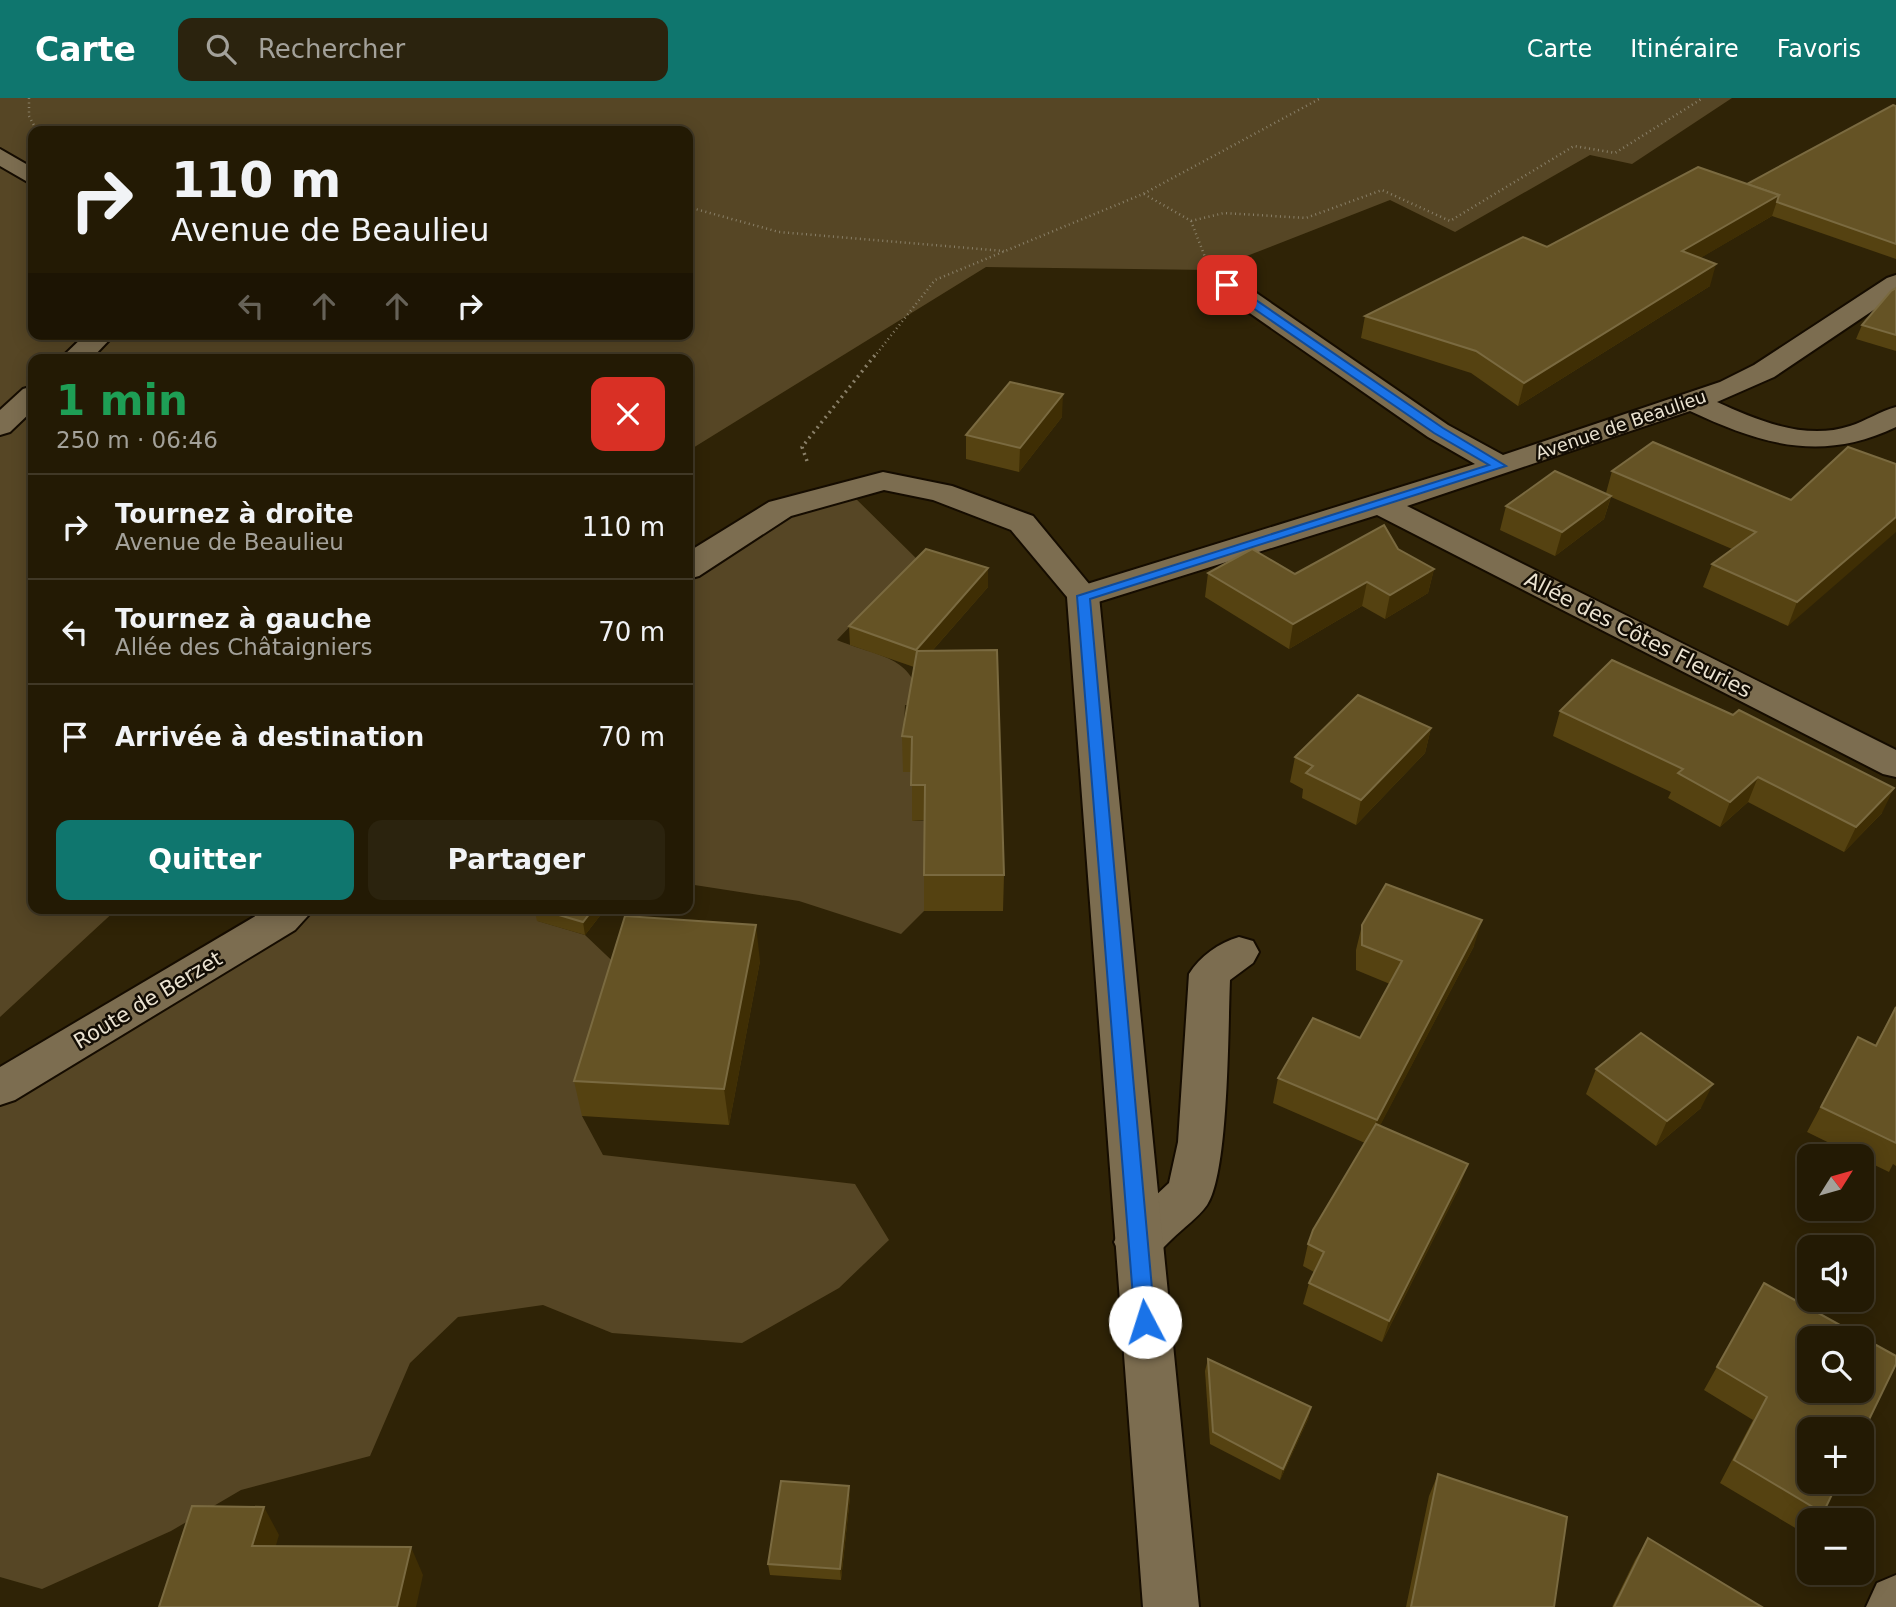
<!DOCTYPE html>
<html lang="fr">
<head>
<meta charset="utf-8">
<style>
	:root { --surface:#231a04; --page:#2b230e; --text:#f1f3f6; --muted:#a3a19a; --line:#403826; --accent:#0f766e }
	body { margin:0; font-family:"DejaVu Sans",sans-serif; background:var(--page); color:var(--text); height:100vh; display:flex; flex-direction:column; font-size:26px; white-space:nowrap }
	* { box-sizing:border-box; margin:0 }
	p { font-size:23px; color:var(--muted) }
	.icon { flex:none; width:38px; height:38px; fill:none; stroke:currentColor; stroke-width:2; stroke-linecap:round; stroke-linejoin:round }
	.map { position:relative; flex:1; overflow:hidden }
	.sheet { position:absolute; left:28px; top:256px; width:665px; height:560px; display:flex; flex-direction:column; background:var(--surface); border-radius:14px; box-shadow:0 4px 18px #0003,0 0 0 2px var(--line) }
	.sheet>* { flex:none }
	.hud { position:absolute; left:28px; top:28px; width:665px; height:214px; border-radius:14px; box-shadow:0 4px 18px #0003,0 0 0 2px var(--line); background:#231a04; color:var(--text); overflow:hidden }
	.needle { width:46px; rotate:53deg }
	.tools { position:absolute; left:1797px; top:1046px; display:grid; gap:14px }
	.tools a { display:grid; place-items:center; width:77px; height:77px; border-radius:14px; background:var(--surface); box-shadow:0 4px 18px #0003,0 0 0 2px var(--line); font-size:35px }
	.pin { position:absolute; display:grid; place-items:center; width:60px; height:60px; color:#fff; margin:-30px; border-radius:14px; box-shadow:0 4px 10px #0006 }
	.me { position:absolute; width:77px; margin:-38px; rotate:355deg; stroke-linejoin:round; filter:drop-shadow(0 0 5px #0008) }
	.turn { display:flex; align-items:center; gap:24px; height:147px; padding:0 28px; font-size:32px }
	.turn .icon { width:91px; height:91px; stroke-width:2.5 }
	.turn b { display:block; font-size:49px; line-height:60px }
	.lanes { display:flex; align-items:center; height:66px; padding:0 28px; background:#0003; justify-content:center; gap:35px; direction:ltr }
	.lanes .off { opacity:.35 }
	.round { display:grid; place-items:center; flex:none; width:74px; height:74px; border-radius:14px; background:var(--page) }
	.summary { display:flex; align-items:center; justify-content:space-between; height:119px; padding:0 28px }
	h1 { font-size:42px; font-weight:800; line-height:52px; color:#1e9e55 }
	.primary-button { display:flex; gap:14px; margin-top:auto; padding:14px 28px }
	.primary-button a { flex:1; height:80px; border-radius:14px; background:var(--accent); color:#fff; font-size:28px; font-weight:800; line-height:80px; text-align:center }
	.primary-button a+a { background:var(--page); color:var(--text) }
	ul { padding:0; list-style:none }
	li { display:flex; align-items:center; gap:21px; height:105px; padding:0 28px; border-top:2px solid var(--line) }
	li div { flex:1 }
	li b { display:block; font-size:26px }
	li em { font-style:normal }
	header { display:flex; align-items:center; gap:42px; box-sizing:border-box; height:98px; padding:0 35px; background:var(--accent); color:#fff }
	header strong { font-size:33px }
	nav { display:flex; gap:38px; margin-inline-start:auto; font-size:24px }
	.search { width:490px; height:63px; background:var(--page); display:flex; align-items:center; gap:18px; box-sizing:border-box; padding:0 24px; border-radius:14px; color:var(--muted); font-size:26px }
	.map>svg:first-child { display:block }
	.green { fill:#564625; fill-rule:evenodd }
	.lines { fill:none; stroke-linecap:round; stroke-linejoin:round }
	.street-casing { stroke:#150c00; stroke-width:4 }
	.secondary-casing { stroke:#150c00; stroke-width:4 }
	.path-far1 { stroke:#8a8069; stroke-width:2.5; stroke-dasharray:1 3.5; stroke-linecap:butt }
	.path { stroke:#8a8069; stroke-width:3.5; stroke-dasharray:2 4.5; stroke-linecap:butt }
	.street { fill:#7c6d50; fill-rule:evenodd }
	.secondary { fill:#7c6d50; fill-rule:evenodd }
	.wall { fill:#554211 }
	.shaded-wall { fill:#3f2e04 }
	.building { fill:#655325; stroke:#7a6a40; stroke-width:2; fill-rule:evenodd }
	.route { fill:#1a73e8; stroke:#114b97; stroke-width:2 }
	.labels { text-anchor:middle; stroke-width:5; stroke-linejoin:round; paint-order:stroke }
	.far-street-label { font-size:18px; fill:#ebe3d2; stroke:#130d04 }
	.street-label { font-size:21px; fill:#ebe3d2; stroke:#130d04 }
</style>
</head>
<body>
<header>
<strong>Carte</strong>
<div class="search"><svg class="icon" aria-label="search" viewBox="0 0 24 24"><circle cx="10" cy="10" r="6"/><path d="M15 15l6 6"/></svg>Rechercher</div>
<nav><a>Carte</a><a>Itinéraire</a><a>Favoris</a></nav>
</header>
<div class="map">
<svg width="1896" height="1509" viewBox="0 0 1896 1509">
	<rect width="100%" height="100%" fill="#2f2306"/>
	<g class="green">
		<path d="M 0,0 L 1732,0 L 1632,66 L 1590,57 L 1455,134 L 1390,102 L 1211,172 L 986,169 L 688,353 L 688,261 L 33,261 L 33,810 L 118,810 L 0,919 ZM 33,33 L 688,33 L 688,236 L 33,236 Z"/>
		<path d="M 847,392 L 926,470 L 855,523 L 837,542 C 874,558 917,557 919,607 L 905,607 L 904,627 L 918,674 L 913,723 L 932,722 L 924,813 L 901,836 L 799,803 L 688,786 L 688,471 L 696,463 L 780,411 Z"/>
		<polygon points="295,810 547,810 538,823 585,837 625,875 582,1018 603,1057 855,1086 889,1142 839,1190 742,1245 612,1235 543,1207 458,1219 410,1265 370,1358 241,1392 171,1433 42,1491 0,1479 0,990"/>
	</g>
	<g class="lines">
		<g class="street-casing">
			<g id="street">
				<path d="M 1896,177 L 1896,197 L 1774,279 L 1717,304 C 1757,322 1805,343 1850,328 C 1866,323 1880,313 1896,309 L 1896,329 C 1821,365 1761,346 1690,313 L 1407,408 L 1896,652 L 1896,679 L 1883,676 L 1377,417 L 1095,505 L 1083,508 L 1071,505 L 1067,498 L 1071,491 L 1475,366 L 1428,339 L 1218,193 L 1214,187 L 1218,181 L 1236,181 L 1448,327 L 1503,357 L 1720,284 L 1754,267 L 1887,180 Z"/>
				<path d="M 1239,839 L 1253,843 L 1259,854 L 1253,865 L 1230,882 C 1228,928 1229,1074 1207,1107 C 1198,1120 1183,1130 1172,1141 C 1154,1159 1147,1167 1121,1158 L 1114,1144 L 1121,1130 L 1169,1085 L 1178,1044 L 1189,876 C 1200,858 1219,845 1239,839 Z"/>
				<polygon points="1896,1477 1896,1509 1866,1509 1877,1485"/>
			</g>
		</g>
		<g class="secondary-casing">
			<g id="secondary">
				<polygon points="0,51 33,70 33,87 0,68"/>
				<polygon points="86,236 115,236 91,261 60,261"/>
				<polygon points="33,288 33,312 10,334 0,337 0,312 23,291"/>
				<polygon points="883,374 952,388 1033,418 1099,498 1199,1509 1143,1509 1067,499 1011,432 933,402 884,392 791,418 699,478 688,481 688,454 769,404"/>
				<polygon points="269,810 315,810 295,832 15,1002 0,1007 0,969"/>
			</g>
		</g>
		<g class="path-far1">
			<polyline points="29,0 29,18 37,33"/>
			<polyline points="1144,96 1191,123 1205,159"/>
			<polyline points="688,109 779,134 1004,153"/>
			<polyline points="1191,123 1224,115 1306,120 1382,92 1450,123 1574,48 1615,55 1703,0"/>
			<polyline points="874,259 935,182 1143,96 1321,0"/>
		</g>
		<polyline class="path" points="807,363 802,349 875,257"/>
		<use href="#street" class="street"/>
		<use href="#secondary" class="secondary"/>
	</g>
	<g class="wall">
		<polygon points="1896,8 1896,161 1772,118 1700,160 1710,188 1518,308 1471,275 1361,240 1365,218 1547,149 1747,86"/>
		<polygon points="1896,190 1896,253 1856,241 1862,227"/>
		<polygon points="1062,319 1019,374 966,361 966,337"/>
		<polygon points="1896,366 1788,528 1703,489 1712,466 1732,451 1611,399 1604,421 1555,458 1500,432 1506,408 1606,395 1612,373 1791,402"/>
		<polygon points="1398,451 1434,471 1428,495 1385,521 1362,508 1289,551 1205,499 1208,475 1295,476"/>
		<polygon points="988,470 988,489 932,553 1004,777 1003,813 924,813 924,722 912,723 912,674 903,674 902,638 914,569 850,547 849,528"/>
		<polygon points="1560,613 1882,715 1844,754 1748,704 1720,729 1668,700 1671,694 1553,638"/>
		<polygon points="1431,630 1425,655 1356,727 1302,700 1303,691 1290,684 1295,659"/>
		<polygon points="534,810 606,810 585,837 537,823"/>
		<polygon points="1362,827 1474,848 1380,1027 1460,1088 1382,1244 1303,1206 1309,1185 1314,1174 1303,1168 1308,1146 1365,1045 1273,1005 1278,980 1360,940 1390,886 1356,872 1356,852"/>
		<polygon points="760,863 729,1027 582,1018 574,983"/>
		<polygon points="1896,909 1896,1068 1893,1066 1889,1074 1862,1061 1862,1059 1858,1059 1807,1034 1858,939 1875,947"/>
		<polygon points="1596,971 1701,1010 1656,1048 1586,996"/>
		<polygon points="1764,1185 1823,1415 1818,1423 1810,1423 1810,1434 1807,1437 1720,1385 1753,1322 1704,1292"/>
		<polygon points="1208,1261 1311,1309 1308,1321 1280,1382 1210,1346 1205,1273"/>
		<polygon points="1438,1376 1554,1509 1406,1509 1429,1398"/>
		<polygon points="850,1399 841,1482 770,1477 768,1466"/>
		<polygon points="1648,1440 1762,1509 1612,1509 1635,1462"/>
	</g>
	<g class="shaded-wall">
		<polygon points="1779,97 1772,118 1675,175 1682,153"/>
		<polygon points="1716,166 1710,188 1518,308 1524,285"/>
		<polygon points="1063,296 1062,319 1019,374 1020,350"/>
		<polygon points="1611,398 1604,421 1555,458 1562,434"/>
		<polygon points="1896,419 1896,434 1788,528 1797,504"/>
		<polygon points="988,470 988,489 917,570 916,552"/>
		<polygon points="1434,471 1428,495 1385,521 1390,497"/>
		<polygon points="1367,484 1362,508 1289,551 1293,526"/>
		<polygon points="1431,630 1425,655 1356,727 1361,702"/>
		<polygon points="1758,679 1748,704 1720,729 1730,704"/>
		<polygon points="1894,690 1882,715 1844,754 1856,729"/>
		<polygon points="594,810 606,810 585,837 583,824"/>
		<polygon points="1482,822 1474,848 1370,1047 1377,1022"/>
		<polygon points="756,827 760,863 729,1027 724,991"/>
		<polygon points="1713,986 1701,1010 1656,1048 1667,1023"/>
		<polygon points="1468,1066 1460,1088 1382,1244 1389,1223"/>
		<polygon points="1311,1309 1308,1321 1280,1382 1283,1371"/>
		<polygon points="849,1388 850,1399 841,1482 840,1471"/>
		<polygon points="264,1409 279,1437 268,1475 252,1448"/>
		<polygon points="411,1449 423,1477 416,1509 397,1509"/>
	</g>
	<g class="building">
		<polygon points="1893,7 1896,8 1896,146 1777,104 1779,97 1747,86"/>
		<polygon points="1698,69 1779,97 1682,153 1716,166 1524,285 1476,253 1365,218 1523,139 1547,149"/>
		<polygon points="1896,190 1896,237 1862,227 1891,193"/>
		<polygon points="1010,284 1063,296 1020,350 966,337"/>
		<polygon points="1653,344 1791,402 1848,349 1896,366 1896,419 1797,504 1712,466 1756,434 1612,373"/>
		<polygon points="1555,373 1611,398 1562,434 1506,408"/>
		<polygon points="1384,427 1398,451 1434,471 1390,497 1367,484 1293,526 1208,475 1252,451 1295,476"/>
		<polygon points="926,451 988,470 916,552 849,528"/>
		<polygon points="997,552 1004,777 924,777 925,687 911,687 912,639 902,638 917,553"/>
		<polygon points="1612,562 1733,617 1739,612 1894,690 1856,729 1758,679 1730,704 1678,675 1683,671 1560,613"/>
		<polygon points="1358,597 1431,630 1361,702 1306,675 1313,668 1295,659"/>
		<polygon points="1386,786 1482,822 1377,1022 1278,980 1313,920 1360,940 1402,863 1362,847 1362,827"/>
		<polygon points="535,810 594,810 583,824"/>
		<polygon points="625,818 756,827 724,991 574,983"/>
		<polygon points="1896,909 1896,1045 1821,1009 1858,939 1876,948"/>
		<polygon points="1641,935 1713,986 1667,1023 1596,971"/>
		<polygon points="1376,1026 1468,1066 1389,1223 1309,1185 1324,1154 1308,1146 1313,1132"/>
		<path d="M 1764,1185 L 1896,1258 L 1896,1266 L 1862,1336 L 1862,1332 L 1810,1332 L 1810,1384 L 1838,1384 L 1823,1415 L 1734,1362 L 1767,1299 L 1717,1269 ZM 1810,1241 L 1862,1241 L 1862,1293 L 1810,1293 Z"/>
		<polygon points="1208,1261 1311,1309 1283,1371 1213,1334"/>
		<polygon points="1438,1376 1567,1419 1554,1509 1411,1509"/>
		<polygon points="781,1383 849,1388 840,1471 768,1466"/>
		<polygon points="192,1408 264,1409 252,1448 411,1449 397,1509 159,1509"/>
		<polygon points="1648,1440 1762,1509 1614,1509"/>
	</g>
	<polygon class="route" points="1224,185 1231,185 1443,330 1506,368 1090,501 1155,1224 1152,1230 1145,1233 1138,1230 1135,1224 1077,498 1489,367 1434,335 1224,190"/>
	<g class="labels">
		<g class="far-street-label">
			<text transform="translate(1621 327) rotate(-19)" y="6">Avenue de Beaulieu</text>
		</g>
		<g class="street-label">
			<text transform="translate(1638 537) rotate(27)" y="7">Allée des Côtes Fleuries</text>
			<text transform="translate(148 902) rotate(-31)" y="7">Route de Berzet</text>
		</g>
	</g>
</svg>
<div class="tools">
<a><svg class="needle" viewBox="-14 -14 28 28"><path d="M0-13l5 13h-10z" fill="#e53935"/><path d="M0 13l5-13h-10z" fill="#a3a19a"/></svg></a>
<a><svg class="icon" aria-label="sound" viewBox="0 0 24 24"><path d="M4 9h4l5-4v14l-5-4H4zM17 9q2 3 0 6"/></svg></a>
<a><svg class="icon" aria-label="search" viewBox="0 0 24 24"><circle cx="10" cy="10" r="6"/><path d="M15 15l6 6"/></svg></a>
<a>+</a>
<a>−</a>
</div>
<div class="pin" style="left:1227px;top:187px;background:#d93025"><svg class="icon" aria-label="arrive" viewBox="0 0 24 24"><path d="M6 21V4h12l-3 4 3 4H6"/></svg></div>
<svg class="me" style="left:1145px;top:1224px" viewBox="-20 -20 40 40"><circle r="19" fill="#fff"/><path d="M0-13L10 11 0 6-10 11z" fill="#1a73e8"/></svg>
<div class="hud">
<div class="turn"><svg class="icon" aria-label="right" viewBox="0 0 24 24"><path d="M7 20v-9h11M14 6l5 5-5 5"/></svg><div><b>110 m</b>Avenue de Beaulieu</div></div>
<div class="lanes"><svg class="icon off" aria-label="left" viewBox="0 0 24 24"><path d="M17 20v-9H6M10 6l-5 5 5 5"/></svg><svg class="icon off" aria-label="ahead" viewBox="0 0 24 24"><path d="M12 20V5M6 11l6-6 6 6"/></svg><svg class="icon off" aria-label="ahead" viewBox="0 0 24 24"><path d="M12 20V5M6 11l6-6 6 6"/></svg><svg class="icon" aria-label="right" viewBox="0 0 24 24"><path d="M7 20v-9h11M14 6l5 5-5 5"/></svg></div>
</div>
<section class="sheet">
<div class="summary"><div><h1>1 min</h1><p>250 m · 06:46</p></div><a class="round" style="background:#d93025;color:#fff"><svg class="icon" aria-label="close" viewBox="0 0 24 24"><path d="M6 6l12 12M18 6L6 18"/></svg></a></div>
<ul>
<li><svg class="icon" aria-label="right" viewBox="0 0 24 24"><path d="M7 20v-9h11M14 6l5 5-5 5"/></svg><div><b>Tournez à droite</b><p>Avenue de Beaulieu</p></div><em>110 m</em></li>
<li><svg class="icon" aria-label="left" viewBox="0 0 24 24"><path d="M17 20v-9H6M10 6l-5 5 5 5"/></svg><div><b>Tournez à gauche</b><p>Allée des Châtaigniers</p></div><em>70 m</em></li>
<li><svg class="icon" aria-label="arrive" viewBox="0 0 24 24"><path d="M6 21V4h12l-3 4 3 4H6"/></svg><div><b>Arrivée à destination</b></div><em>70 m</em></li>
</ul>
<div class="primary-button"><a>Quitter</a><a>Partager</a></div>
</section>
</div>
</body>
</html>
